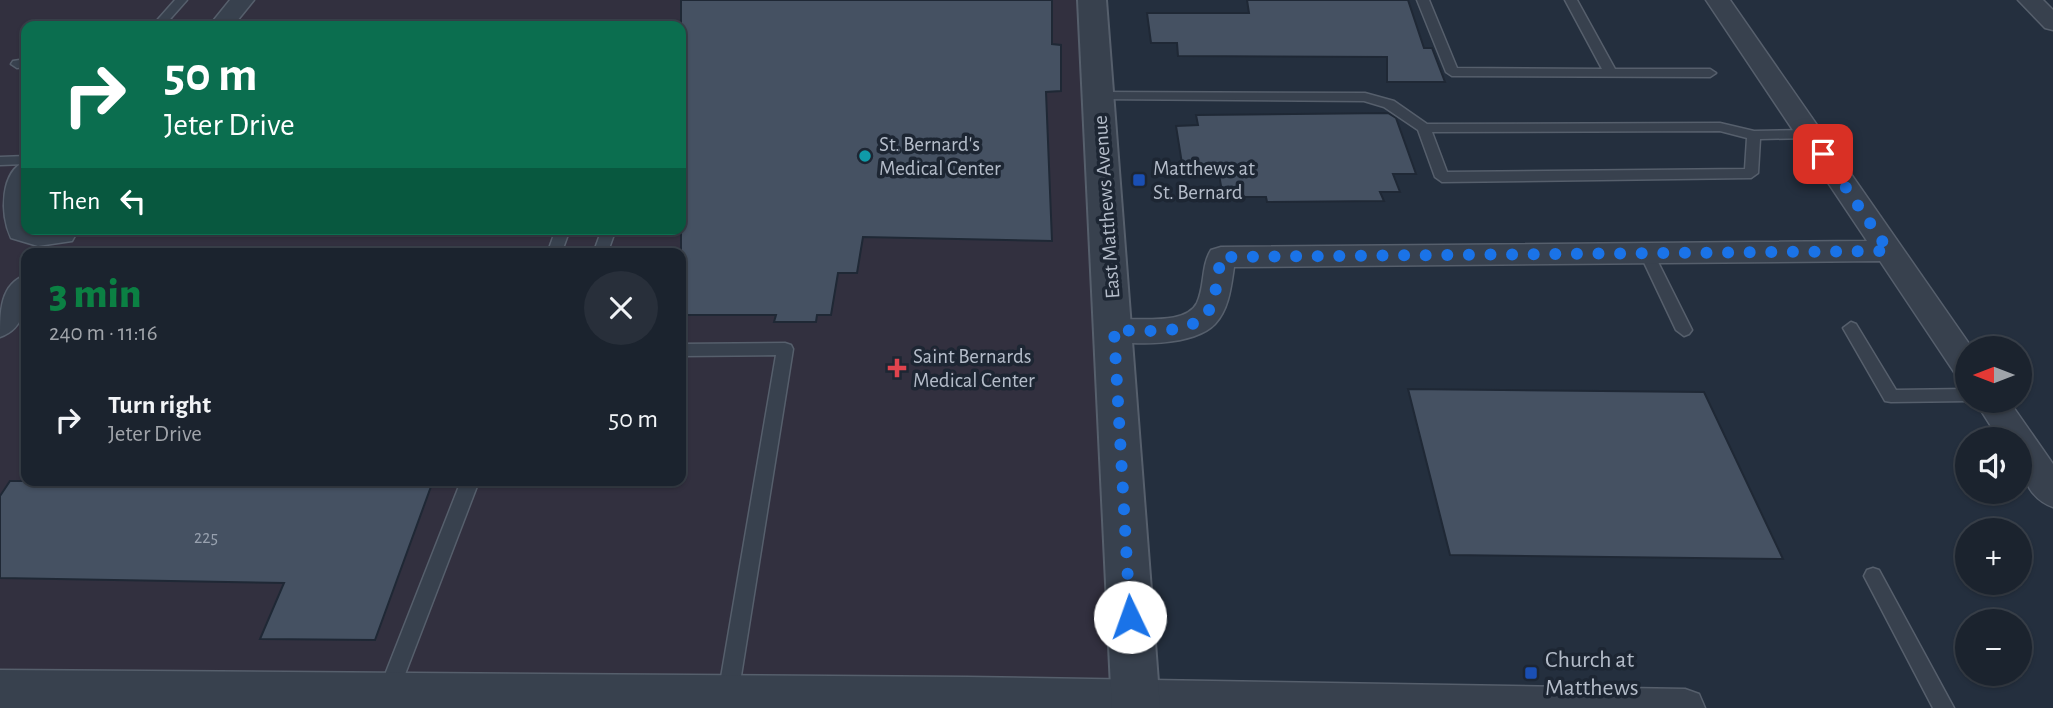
<!DOCTYPE html>
<html lang="en">
<head>
<meta charset="utf-8">
<style>
	:root { --surface:#1b232e; --page:#282f3a; --text:#f1f3f6; --muted:#a0a4aa; --line:#39404a; --accent:#0b8043 }
	body { margin:0; font-family:"Alegreya Sans",sans-serif; background:var(--page); color:var(--text); height:100vh; display:flex; flex-direction:column; font-size:26px; white-space:nowrap }
	* { box-sizing:border-box; margin:0 }
	p { font-size:23px; color:var(--muted) }
	.icon { flex:none; width:38px; height:38px; fill:none; stroke:currentColor; stroke-width:2; stroke-linecap:round; stroke-linejoin:round }
	.map { position:relative; flex:1; overflow:hidden }
	.panel { position:absolute; left:21px; top:248px; width:665px; height:238px; display:flex; flex-direction:column; background:var(--surface); border-radius:14px; box-shadow:0 2px 5px #0004,0 0 0 2px var(--line) }
	.panel>* { flex:none }
	.hud { position:absolute; left:21px; top:21px; width:665px; height:214px; border-radius:14px; box-shadow:0 2px 5px #0004,0 0 0 2px var(--line); background:#0b6e4f; color:#fff; overflow:hidden }
	.needle { width:46px; rotate:270deg }
	.fabs { position:absolute; left:1955px; top:336px; display:grid; gap:14px }
	.fabs a { display:grid; place-items:center; width:77px; height:77px; border-radius:50%; background:var(--surface); box-shadow:0 2px 5px #0004,0 0 0 2px var(--line); font-size:35px }
	.pin { position:absolute; display:grid; place-items:center; width:60px; height:60px; color:#fff; margin:-30px; border-radius:14px; box-shadow:0 4px 10px #0006 }
	.me { position:absolute; width:77px; margin:-38px; rotate:357deg; stroke-linejoin:round; filter:drop-shadow(0 0 5px #0008) }
	.turn { display:flex; align-items:center; gap:24px; height:147px; padding:0 28px; font-size:32px }
	.turn .icon { width:91px; height:91px; stroke-width:2.5 }
	.turn b { display:block; font-size:49px; line-height:60px }
	.then { display:flex; align-items:center; height:66px; padding:0 28px; background:#0003; gap:14px; font-size:26px }
	.round { display:grid; place-items:center; flex:none; width:74px; height:74px; border-radius:37px; background:var(--page) }
	.overview { display:flex; align-items:center; justify-content:space-between; height:119px; padding:0 28px }
	h1 { font-size:42px; font-weight:800; line-height:52px; color:var(--accent) }
	ul { padding:0; list-style:none }
	li { display:flex; align-items:center; gap:21px; height:105px; padding:0 28px }
	li div { flex:1 }
	li b { display:block; font-size:26px }
	li em { font-style:normal }
	.map>svg:first-child { display:block }
	.medical { fill:#32303f; fill-rule:evenodd }
	.building { fill:#455162; stroke:#1f2835; stroke-width:2 }
	.lines { fill:none; stroke-linecap:round; stroke-linejoin:round }
	.service-casing { stroke:#565f6c; stroke-width:3 }
	.minor-casing { stroke:#565f6c; stroke-width:3 }
	.tertiary-casing { stroke:#565f6c; stroke-width:4 }
	.service { fill:#38414e; fill-rule:evenodd }
	.minor { fill:#38414e; fill-rule:evenodd }
	.tertiary { fill:#38414e; fill-rule:evenodd }
	.route { stroke:#1a73e8; stroke-width:12; stroke-dasharray:0 21.6 }
	.culture-dot { fill:#0f9aa8; stroke:#1d2633; stroke-width:2.5 }
	.transit-dot { fill:#1a4fb4; stroke:#1d2633; stroke-width:2.5 }
	.health-dot { fill:#e0444e; stroke:#1d2633; stroke-width:2.5 }
	.labels { text-anchor:middle; stroke-width:7; stroke-linejoin:round; paint-order:stroke }
	.number-label { font-size:18px; fill:#98a1af }
	.poi-label { font-size:21px; fill:#b4bcc9; stroke:#1d2633; text-anchor:start }
	.street-label { font-size:21px; fill:#b4bcc9; stroke:#1d2633 }
	.near-poi-label { font-size:24px; fill:#b4bcc9; stroke:#1d2633; text-anchor:start }
</style>
</head>
<body>
<div class="map">
<svg width="2053" height="708" viewBox="0 0 2053 708">
	<rect width="100%" height="100%" fill="#242f3e"/>
	<path class="medical" d="M 0,0 L 1089,0 L 1136,698 L 0,687 ZM 26,26 L 681,26 L 681,229 L 26,229 ZM 26,254 L 681,254 L 681,481 L 26,481 Z"/>
	<g class="building">
		<polygon points="681,0 1052,0 1052,44 1061,45 1061,91 1046,92 1052,241 863,237 857,273 838,273 831,315 817,315 816,322 774,322 776,315 681,315"/>
		<polygon points="1247,0 1408,0 1424,48 1432,48 1445,82 1387,82 1387,57 1178,56 1177,43 1151,43 1147,13 1249,13"/>
		<polygon points="1388,113 1396,118 1416,174 1393,174 1400,192 1380,192 1384,201 1267,202 1266,197 1223,197 1218,169 1183,170 1176,126 1198,125 1196,115"/>
		<polygon points="1408,389 1704,392 1783,559 1450,555"/>
		<polygon points="10,481 433,481 375,640 260,639 284,583 0,578 0,496"/>
	</g>
	<g class="lines">
		<g class="service-casing">
			<g id="service">
				<polygon points="175,0 187,0 164,26 152,26"/>
				<polygon points="1417,0 1429,0 1457,68 1602,69 1565,0 1577,0 1615,69 1710,69 1716,73 1710,77 1452,76 1446,72"/>
				<polygon points="26,59 26,67 17,68 11,64 13,61"/>
				<path d="M 1099,92 L 1365,93 L 1394,101 L 1427,124 L 1720,123 L 1754,131 L 1810,130 L 1817,134 L 1810,138 L 1760,139 L 1758,173 L 1751,178 L 1442,182 L 1435,177 L 1418,130 L 1384,107 L 1364,101 L 1095,99 L 1095,93 ZM 1720,131 L 1747,138 L 1745,169 L 1447,172 L 1432,132 Z"/>
				<polygon points="26,156 26,164 0,165 0,157"/>
				<polygon points="556,229 570,229 561,254 547,254"/>
				<polygon points="602,229 616,229 607,254 593,254"/>
				<polygon points="1647,249 1654,254 1692,330 1689,334 1684,336 1676,330 1640,254"/>
				<polygon points="1851,322 1856,324 1896,390 1967,389 1967,401 1969,401 1891,402 1885,401 1843,328"/>
				<polygon points="785,343 791,345 793,349 738,695 735,702 728,704 721,702 718,695 776,355 681,356 681,344"/>
				<polygon points="461,481 479,481 399,690 396,697 389,699 382,697 379,690"/>
				<polygon points="1873,568 1879,570 1954,708 1933,708 1864,576 1867,570"/>
			</g>
		</g>
		<g class="minor-casing">
			<g id="minor">
				<polygon points="230,0 254,0 233,26 209,26"/>
				<path d="M 1706,0 L 1730,0 L 1972,348 L 1967,348 L 1967,378 L 1956,375 L 1880,261 L 1234,267 C 1231,287 1229,309 1215,324 C 1194,346 1130,347 1103,338 L 1099,330 L 1103,322 C 1127,314 1184,329 1197,303 C 1205,286 1201,266 1211,250 L 1221,247 L 1867,241 Z"/>
				<polygon points="2018,0 2043,0 2053,10 2053,30 2045,28"/>
				<path d="M 26,161 L 26,229 L 74,229 L 76,234 L 72,241 L 38,246 L 11,238 C 0,214 0,171 26,161 Z"/>
				<path d="M 26,275 C 27,299 27,328 0,337 C 0,312 0,284 26,275 Z"/>
				<path d="M 1975,401 L 2009,401 L 2053,464 L 2053,507 C 2023,496 2020,467 2020,439 L 1999,439 Z"/>
				<polygon points="0,670 967,677 1685,689 1699,694 1705,708 0,708"/>
			</g>
		</g>
		<g class="tertiary-casing">
			<polygon id="tertiary" points="1078,0 1106,0 1160,708 1112,708"/>
		</g>
		<use href="#service" class="service"/>
		<use href="#minor" class="minor"/>
		<use href="#tertiary" class="tertiary"/>
	</g>
	<g class="lines">
		<path class="route" d="M 1130,617 L 1114,330 C 1141,330 1198,338 1211,306 C 1217,291 1218,272 1221,257 L 1889,251 L 1823,154"/>
	</g>
	<circle class="culture-dot" cx="865" cy="156" r="7"/>
	<g class="transit-dot">
		<rect x="1132" y="173" width="14" height="14" rx="3.5"/>
		<rect x="1524" y="666" width="14" height="14" rx="3.5"/>
	</g>
	<path class="health-dot" d="M893.5 357.5h7v7h7v7h-7v7h-7v-7h-7v-7h7z"/>
	<g class="labels">
		<g class="number-label">
			<text x="206" y="543">225</text>
		</g>
		<g class="poi-label">
			<text x="879" y="151">St. Bernard's<tspan x="879" dy="24">Medical Center</tspan></text>
			<text x="1153" y="175">Matthews at<tspan x="1153" dy="24">St. Bernard</tspan></text>
			<text x="913" y="363">Saint Bernards<tspan x="913" dy="24">Medical Center</tspan></text>
		</g>
		<g class="street-label">
			<text transform="translate(1106 207) rotate(-94)" y="7">East Matthews Avenue</text>
		</g>
		<g class="near-poi-label">
			<text x="1545" y="667">Church at<tspan x="1545" dy="28">Matthews</tspan></text>
		</g>
	</g>
</svg>
<div class="fabs">
<a><svg class="needle" viewBox="-14 -14 28 28"><path d="M0-13l5 13h-10z" fill="#e53935"/><path d="M0 13l5-13h-10z" fill="#a0a4aa"/></svg></a>
<a><svg class="icon" aria-label="sound" viewBox="0 0 24 24"><path d="M4 9h4l5-4v14l-5-4H4zM17 9q2 3 0 6"/></svg></a>
<a>+</a>
<a>−</a>
</div>
<div class="pin" style="left:1823px;top:154px;background:#d93025"><svg class="icon" aria-label="arrive" viewBox="0 0 24 24"><path d="M6 21V4h12l-3 4 3 4H6"/></svg></div>
<svg class="me" style="left:1130px;top:617px" viewBox="-20 -20 40 40"><circle r="19" fill="#fff"/><path d="M0-13L10 11 0 6-10 11z" fill="#1a73e8"/></svg>
<div class="hud">
<div class="turn"><svg class="icon" aria-label="right" viewBox="0 0 24 24"><path d="M7 20v-9h11M14 6l5 5-5 5"/></svg><div><b>50 m</b>Jeter Drive</div></div>
<div class="then">Then<svg class="icon" aria-label="left" viewBox="0 0 24 24"><path d="M17 20v-9H6M10 6l-5 5 5 5"/></svg></div>
</div>
<section class="panel">
<div class="overview"><div><h1>3 min</h1><p>240 m · 11:16</p></div><a class="round"><svg class="icon" aria-label="close" viewBox="0 0 24 24"><path d="M6 6l12 12M18 6L6 18"/></svg></a></div>
<ul>
<li><svg class="icon" aria-label="right" viewBox="0 0 24 24"><path d="M7 20v-9h11M14 6l5 5-5 5"/></svg><div><b>Turn right</b><p>Jeter Drive</p></div><em>50 m</em></li>
</ul>
</section>
</div>
</body>
</html>
